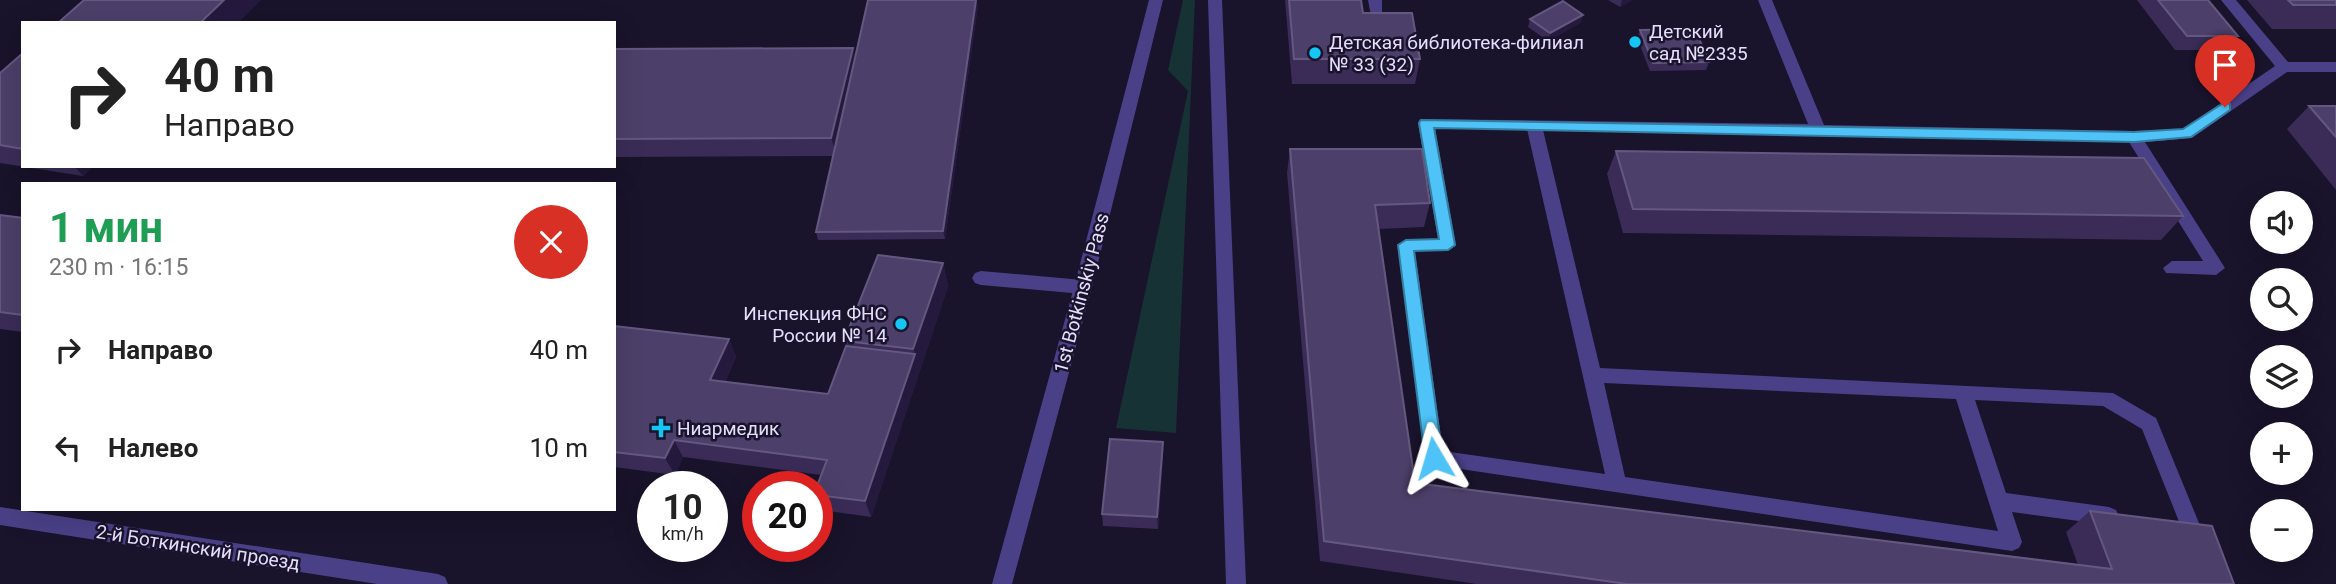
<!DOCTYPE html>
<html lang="ru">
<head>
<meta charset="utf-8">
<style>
	:root { --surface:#fff; --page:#f2f2f2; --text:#222; --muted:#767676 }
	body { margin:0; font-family:Roboto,sans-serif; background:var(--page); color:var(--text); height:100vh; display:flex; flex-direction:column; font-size:26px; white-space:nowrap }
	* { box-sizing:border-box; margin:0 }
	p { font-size:23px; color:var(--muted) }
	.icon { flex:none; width:38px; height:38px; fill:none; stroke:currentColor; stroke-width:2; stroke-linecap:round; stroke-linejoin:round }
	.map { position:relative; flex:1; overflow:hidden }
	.panel { position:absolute; left:21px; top:182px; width:595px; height:329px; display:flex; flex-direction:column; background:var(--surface); border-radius:0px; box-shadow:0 7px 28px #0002 }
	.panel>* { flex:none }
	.hud { position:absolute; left:21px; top:21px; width:595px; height:147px; border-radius:0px; box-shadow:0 7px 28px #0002; background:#fff; color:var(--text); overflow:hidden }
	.controls { position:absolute; left:2250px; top:191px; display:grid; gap:14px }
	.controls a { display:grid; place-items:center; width:63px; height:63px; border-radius:50%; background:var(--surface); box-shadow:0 7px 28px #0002; font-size:35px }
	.speed { position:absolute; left:637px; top:471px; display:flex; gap:14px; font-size:35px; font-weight:700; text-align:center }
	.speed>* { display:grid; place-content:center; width:91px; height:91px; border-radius:50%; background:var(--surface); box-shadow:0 7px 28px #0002; line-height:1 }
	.speed small { font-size:18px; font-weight:400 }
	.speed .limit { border:10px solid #d22; background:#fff; color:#111 }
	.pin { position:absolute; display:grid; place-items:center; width:60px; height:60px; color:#fff; margin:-72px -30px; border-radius:50% 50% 50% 0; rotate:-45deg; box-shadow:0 0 7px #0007 }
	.pin .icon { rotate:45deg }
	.me { position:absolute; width:77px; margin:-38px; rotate:353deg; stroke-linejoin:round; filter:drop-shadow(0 0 5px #0008) }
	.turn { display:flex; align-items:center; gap:24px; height:147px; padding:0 28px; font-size:32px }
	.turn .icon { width:91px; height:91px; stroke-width:2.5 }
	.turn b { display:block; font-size:49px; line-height:60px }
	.round { display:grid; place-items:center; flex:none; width:74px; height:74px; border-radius:37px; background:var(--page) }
	.summary { display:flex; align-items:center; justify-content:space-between; height:119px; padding:0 28px }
	h1 { font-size:42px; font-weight:700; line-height:52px; color:#1e9e55 }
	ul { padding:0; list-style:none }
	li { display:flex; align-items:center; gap:21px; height:98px; padding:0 28px }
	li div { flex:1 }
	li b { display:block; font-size:26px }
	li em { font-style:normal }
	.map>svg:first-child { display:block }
	.green { fill:#163234 }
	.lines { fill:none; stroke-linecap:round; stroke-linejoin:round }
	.service { fill:#4a4087; fill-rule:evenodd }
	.tertiary { fill:#4a4087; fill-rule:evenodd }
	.wall { fill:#3a2c57 }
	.shaded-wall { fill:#251a3e }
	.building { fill:#4c3f69; stroke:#645880; stroke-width:2 }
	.route { fill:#4fc3f7; stroke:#337fa1; stroke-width:2 }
	.poi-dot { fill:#13c6f4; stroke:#19132b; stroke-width:2.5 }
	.labels { text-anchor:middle; stroke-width:5; stroke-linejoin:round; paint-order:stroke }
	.poi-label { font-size:19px; fill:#e5defd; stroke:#19132b; text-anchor:start }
	.street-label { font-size:19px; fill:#e5defd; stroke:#19132b }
</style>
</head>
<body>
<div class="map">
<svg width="2336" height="584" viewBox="0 0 2336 584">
	<rect width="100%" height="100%" fill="#19132b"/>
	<polygon class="green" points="1183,0 1195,0 1176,433 1116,428 1188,91 1168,70"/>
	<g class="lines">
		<g class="service">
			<polygon points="1368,0 1382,0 1382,21 1372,21"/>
			<path d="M 1758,0 L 1772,0 L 1824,125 L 2134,131 L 2183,129 L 2275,66 L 2221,0 L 2236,0 L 2288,62 L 2336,62 L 2336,72 L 2287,72 L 2192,138 L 2145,142 L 2225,268 L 2216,275 L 2166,273 L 2163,268 L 2172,261 L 2203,261 L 2129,142 L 1543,130 L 1600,368 L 2113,393 L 2156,418 L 2224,584 L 2204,584 L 2142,429 L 2103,406 L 1975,400 L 2006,493 L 2109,507 L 2116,510 L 2119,516 L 2116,522 L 2109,525 L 2012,512 L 2022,542 L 2019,548 L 2012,551 L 1427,464 L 1398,245 L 1406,239 L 1438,239 L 1418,123 L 1420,119 L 1808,124 ZM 1435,128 L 1527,129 L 1605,474 L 1443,451 L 1415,251 L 1448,251 L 1456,245 ZM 1604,383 L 1956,399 L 1998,531 L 1625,477 Z"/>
			<polygon points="981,271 1083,280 1089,282 1092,287 1089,292 1083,294 981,285 975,283 972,278 975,273"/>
		</g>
		<g class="tertiary">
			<polygon points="1149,0 1163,0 1092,287 1012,584 992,584 1074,287"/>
			<polygon points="1208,0 1222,0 1246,584 1226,584"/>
			<polygon points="0,507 438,574 445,577 448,584 377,584 0,525"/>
		</g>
	</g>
	<g class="wall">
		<polygon points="1285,0 1361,0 1363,13 1420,59 1415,84 1292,84"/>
		<polygon points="1608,0 1632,0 1620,7"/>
		<polygon points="2137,0 2208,0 2238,36 2226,50 2175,50"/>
		<polygon points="2247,0 2336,0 2336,29 2272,29"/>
		<polygon points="978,5 945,239 818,240 816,232 833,156 614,157 614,49 855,59"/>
		<polygon points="1583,15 1580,23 1548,41 1528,27 1530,19"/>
		<polygon points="1640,30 1709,62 1706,70 1650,71 1637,38"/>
		<polygon points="23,53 23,166 93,166 83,176 0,163 0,73"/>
		<polygon points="2309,106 2336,106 2336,190 2287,129"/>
		<polygon points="1290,149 1430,203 1424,227 1379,229 1415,483 2078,565 2066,532 2090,511 2234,584 1477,584 1320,561 1287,173"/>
		<polygon points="1616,151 2183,216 2161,240 1623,233 1607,174"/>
		<polygon points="0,215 23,218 23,332 0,329"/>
		<polygon points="943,263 948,286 871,517 821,510 817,501 817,486 821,475 683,457 675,475 614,467 614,326 729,339 736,357 725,382 828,394 846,346 844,341"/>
		<polygon points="1163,442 1163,455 1158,529 1103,526 1102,514"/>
	</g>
	<g class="shaded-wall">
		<polygon points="224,0 261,0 238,23 200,23"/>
		<polygon points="976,0 978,5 945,239 943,231"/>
		<polygon points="1622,0 1632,0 1620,7"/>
		<polygon points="1583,15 1580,23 1548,41 1550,33"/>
		<polygon points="853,48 857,67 837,156 831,138"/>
		<polygon points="74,166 93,166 83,176"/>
		<polygon points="943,263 948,286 871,517 865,501 915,354 913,349"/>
		<polygon points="729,339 736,357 718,397 710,380"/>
		<polygon points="674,440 683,457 675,475 665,458"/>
		<polygon points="1163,442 1163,455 1158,529 1157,517"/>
	</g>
	<g class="building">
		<polygon points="84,0 224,0 200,23 58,23"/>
		<polygon points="868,0 976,0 943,231 816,232"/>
		<polygon points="1289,0 1361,0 1363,13 1412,13 1420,59 1294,59"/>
		<polygon points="2158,0 2208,0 2238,36 2187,36"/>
		<polygon points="2288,0 2336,0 2336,5 2293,5"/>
		<polygon points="1563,1 1583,15 1550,33 1530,19"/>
		<polygon points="1695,29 1709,62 1653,63 1640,30"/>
		<polygon points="853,48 831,138 614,139 614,49"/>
		<polygon points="23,53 23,149 0,145 0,73"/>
		<polygon points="2309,106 2336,106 2336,137"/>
		<polygon points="1290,149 1422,149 1430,203 1375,205 1415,483 2112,569 2090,511 2212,526 2234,584 1627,584 1324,541"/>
		<polygon points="1616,151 2144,158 2183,216 1633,209"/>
		<polygon points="0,215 23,218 23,315 0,312"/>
		<polygon points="878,255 943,263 913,349 844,341"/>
		<polygon points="614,326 729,339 710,380 828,394 846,346 915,354 865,501 817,495 817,486 827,460 674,440 665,458 614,452"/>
		<polygon points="1110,439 1163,442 1157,517 1102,514"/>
	</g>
	<polygon class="route" points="2225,102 2230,104 2230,110 2191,137 2134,142 1434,128 1455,245 1448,250 1414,251 1443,458 1434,465 1425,458 1398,245 1406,240 1439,239 1419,123 1421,120 2134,132 2183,129"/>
	<g class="poi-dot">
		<circle cx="1635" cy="42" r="7"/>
		<circle cx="1315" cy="53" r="7"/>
		<circle cx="901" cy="324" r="7"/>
		<path d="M657.5 417.5h7v7h7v7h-7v7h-7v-7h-7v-7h7z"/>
	</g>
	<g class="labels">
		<g class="poi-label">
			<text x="1649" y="38">Детский<tspan x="1649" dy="22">сад №2335</tspan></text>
			<text x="1329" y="49">Детская библиотека-филиал<tspan x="1329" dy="22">№ 33 (32)</tspan></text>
			<text x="887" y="320" text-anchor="end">Инспекция ФНС<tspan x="887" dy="22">России № 14</tspan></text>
			<text x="677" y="435">Ниармедик</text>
		</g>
		<g class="street-label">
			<text transform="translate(1081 293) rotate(-75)" y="7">1st Botkinskiy Pass</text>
			<text transform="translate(198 547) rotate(9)" y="7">2-й Боткинский проезд</text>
		</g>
	</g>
</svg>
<div class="controls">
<a><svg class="icon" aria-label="sound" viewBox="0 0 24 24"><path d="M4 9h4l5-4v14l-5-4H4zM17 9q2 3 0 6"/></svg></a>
<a><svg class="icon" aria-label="search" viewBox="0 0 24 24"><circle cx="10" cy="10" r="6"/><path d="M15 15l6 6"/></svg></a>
<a><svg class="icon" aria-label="layers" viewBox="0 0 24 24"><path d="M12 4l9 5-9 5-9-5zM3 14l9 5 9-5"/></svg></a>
<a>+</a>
<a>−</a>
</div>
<div class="speed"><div>10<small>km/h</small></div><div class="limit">20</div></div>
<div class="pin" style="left:2225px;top:107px;background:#d93025"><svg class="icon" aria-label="arrive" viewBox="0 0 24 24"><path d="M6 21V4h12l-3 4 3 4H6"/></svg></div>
<svg class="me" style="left:1434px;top:458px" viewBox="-20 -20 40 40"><path d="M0-17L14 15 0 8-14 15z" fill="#4fc3f7" stroke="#fff" stroke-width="4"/></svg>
<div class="hud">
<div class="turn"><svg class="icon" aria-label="right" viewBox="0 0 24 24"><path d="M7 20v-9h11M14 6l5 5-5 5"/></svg><div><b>40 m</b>Направо</div></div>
</div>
<section class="panel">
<div class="summary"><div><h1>1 мин</h1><p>230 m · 16:15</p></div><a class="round" style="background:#d93025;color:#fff"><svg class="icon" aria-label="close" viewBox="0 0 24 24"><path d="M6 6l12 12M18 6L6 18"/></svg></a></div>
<ul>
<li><svg class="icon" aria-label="right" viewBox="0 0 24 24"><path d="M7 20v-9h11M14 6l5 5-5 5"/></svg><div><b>Направо</b></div><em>40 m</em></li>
<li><svg class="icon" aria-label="left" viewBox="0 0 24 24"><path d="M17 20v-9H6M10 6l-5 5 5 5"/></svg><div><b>Налево</b></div><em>10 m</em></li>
</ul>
</section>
</div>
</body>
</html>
